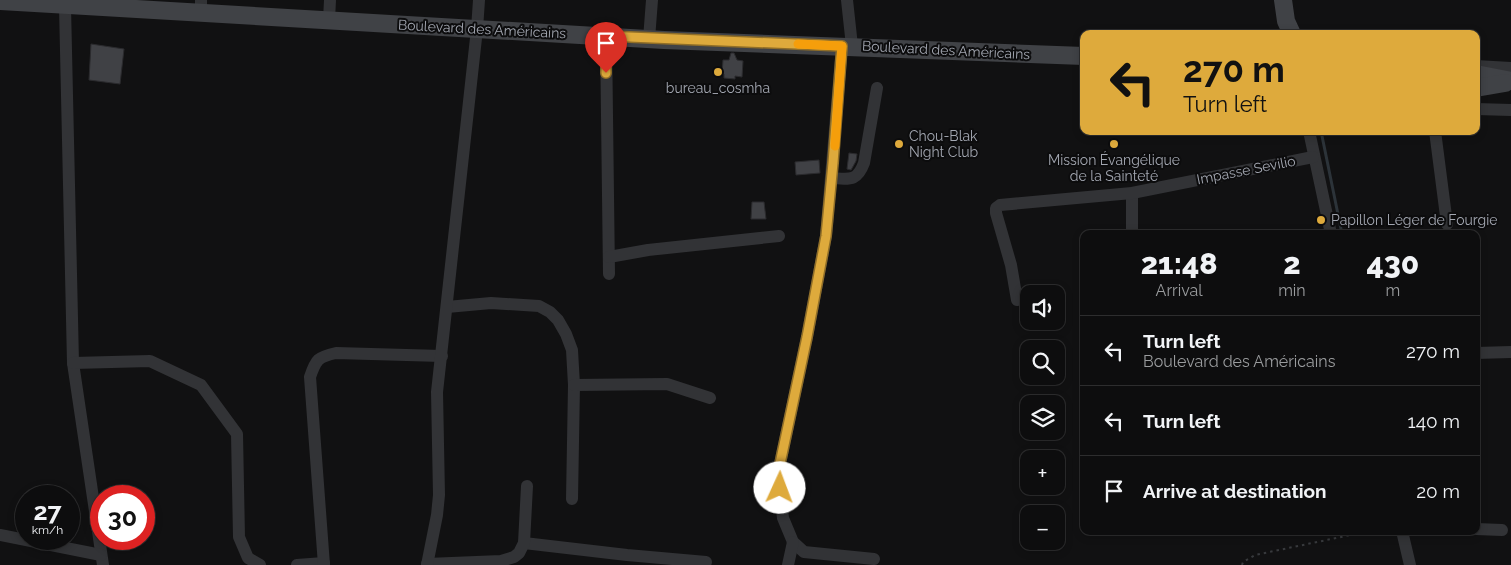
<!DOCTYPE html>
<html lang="en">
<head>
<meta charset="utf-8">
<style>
	:root { --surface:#0d0d0e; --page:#1b1b1c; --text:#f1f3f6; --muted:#9a9c9e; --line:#2d2d2e }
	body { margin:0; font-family:Raleway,sans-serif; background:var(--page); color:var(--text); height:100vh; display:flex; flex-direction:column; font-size:19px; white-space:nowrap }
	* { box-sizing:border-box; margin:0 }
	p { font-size:16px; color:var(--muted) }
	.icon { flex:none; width:28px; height:28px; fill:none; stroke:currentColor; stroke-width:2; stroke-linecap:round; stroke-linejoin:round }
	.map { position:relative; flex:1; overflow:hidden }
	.panel { position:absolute; left:1080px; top:230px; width:400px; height:305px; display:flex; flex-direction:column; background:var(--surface); border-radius:10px; box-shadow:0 2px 8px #0003,0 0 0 1px var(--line) }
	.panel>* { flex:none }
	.banner { position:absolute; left:1080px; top:30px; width:400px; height:105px; border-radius:10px; box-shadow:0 2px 8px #0003,0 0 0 1px var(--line); background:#deaa3c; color:#111; overflow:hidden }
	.tools { position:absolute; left:1020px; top:285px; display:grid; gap:10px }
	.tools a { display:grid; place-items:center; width:45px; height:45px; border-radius:10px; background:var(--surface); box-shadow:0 2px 8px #0003,0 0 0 1px var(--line); font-size:25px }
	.speed { position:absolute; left:15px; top:485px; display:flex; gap:10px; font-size:25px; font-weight:700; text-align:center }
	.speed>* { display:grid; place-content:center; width:65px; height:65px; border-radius:50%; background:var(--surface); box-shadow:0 2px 8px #0003,0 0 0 1px var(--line); line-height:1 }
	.speed small { font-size:12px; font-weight:400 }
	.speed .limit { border:8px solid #d22; background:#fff; color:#111 }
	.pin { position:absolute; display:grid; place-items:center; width:42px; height:42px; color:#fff; margin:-51px -21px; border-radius:50% 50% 50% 0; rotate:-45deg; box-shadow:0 0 5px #0007 }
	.pin .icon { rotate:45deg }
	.me { position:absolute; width:55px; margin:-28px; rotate:2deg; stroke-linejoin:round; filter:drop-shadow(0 0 4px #0008) }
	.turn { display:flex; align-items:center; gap:18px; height:105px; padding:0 20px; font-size:22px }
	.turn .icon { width:65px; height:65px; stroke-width:2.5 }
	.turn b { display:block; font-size:35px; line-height:42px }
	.eta { display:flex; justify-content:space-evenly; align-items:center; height:85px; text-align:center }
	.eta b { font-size:30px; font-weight:800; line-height:35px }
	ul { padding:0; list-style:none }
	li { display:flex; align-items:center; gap:15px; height:70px; padding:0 20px; border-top:1px solid var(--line) }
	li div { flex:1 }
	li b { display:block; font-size:19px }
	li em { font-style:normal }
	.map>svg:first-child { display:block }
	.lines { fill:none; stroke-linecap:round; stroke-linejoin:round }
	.stream { stroke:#2c3339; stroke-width:3 }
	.building { fill:#404145; stroke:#2b2b2e }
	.path { stroke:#383a3d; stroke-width:2; stroke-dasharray:2.5 4; stroke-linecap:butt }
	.street { stroke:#323336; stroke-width:12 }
	.secondary { stroke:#404246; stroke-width:18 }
	.route-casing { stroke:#906e27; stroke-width:12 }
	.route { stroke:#deaa3c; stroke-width:9 }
	.slow { stroke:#f59e0b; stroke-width:9 }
	.poi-dot { fill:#deaa3c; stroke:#0c0c0d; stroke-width:2 }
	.labels { text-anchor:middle; stroke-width:4; stroke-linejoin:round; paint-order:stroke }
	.street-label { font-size:14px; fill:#a3a7b1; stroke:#0c0c0d }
	.poi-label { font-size:14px; fill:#a3a7b1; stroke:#0c0c0d }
</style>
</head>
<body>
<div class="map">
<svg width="1511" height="565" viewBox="0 0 1511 565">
	<rect width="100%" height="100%" fill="#111112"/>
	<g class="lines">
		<polyline class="stream" points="1321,131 1342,234"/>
	</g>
	<g class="building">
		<polygon points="91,44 124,49 120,84 89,80"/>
		<polygon points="731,53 734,53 737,60 743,61 742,77 735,76 735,79 724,78 724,74 722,74 723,60 729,60"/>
		<polygon points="849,153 857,154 856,161 851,170 847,169"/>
		<polygon points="819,160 820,173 796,175 795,162"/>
		<polygon points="752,202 764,202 766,219 751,219"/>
	</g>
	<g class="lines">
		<polyline class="path" points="1242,565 1243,562 1255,555 1360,533"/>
		<g class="street">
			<polyline points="201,0 201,13"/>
			<polyline points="847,0 852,46"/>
			<polyline points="65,6 73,363 103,565"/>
			<polyline points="329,20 330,0"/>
			<polyline points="606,36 609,274"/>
			<polyline points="649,39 652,0"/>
			<polyline points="842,46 826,236 807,337 778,473 783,518 793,542 804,552 874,559"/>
			<polyline points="1476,66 1511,68"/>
			<polyline points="1476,109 1511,110"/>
			<polyline points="1309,131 1331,234"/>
			<polyline points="1435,131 1447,224"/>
			<path d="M 832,178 C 849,179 857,182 864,163 L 877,88"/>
			<polyline points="1132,193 1132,234"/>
			<polyline points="609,257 648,250 779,236"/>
			<polyline points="1017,300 1011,265 996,213 996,208 1000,205 1132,193 1313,157"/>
			<polyline points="447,307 491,303 539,306 550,312 558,320 566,334 572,350 574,385 572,499"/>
			<polyline points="1476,353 1511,352"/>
			<polyline points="73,363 150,361 201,385 237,434 239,537 248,558 260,565"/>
			<polyline points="574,385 667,384 710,398"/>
			<polyline points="1476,529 1502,530"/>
			<polyline points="1402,531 1410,565"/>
			<polyline points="0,535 101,555"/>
			<polyline points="524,543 627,555 706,562"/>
			<polyline points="427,564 501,561 514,557 519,553 524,543 527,486"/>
			<polyline points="297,565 324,563"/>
			<path d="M 324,565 L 310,377 C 316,359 318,357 336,353 L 442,356"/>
			<polyline points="427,565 437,515 439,495 437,392 477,29 479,0"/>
			<polyline points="788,565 793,542"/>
		</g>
		<g class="secondary">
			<polyline points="1283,0 1286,21 1292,34"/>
			<polyline points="0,1 664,40 1084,56"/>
			<polyline points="1476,74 1511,81"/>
			<polyline points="1476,88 1505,83"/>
		</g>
	</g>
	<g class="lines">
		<g class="route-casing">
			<polyline id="route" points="606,73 606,36 842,46 833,163 826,236 807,337 778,473 780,488"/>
		</g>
		<use href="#route" class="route"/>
		<polyline class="slow" points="798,44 842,46 835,146"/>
	</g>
	<g class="poi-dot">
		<circle cx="718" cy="72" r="5"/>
		<circle cx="899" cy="144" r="5"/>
		<circle cx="1114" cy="144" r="5"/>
		<circle cx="1321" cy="220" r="5"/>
	</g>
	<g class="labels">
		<g class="street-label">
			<text transform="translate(482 29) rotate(3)" y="5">Boulevard des Américains</text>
			<text transform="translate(946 50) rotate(3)" y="5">Boulevard des Américains</text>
			<text transform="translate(1246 170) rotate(-11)" y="5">Impasse Sevilio</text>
		</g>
		<g class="poi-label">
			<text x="718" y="93">bureau_cosmha</text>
			<text x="909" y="141" text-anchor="start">Chou-Blak<tspan x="909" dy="16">Night Club</tspan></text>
			<text x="1114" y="165">Mission Évangélique<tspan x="1114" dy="16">de la Sainteté</tspan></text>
			<text x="1331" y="225" text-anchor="start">Papillon Léger de Fourgie</text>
		</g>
	</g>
</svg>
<div class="tools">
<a><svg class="icon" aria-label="sound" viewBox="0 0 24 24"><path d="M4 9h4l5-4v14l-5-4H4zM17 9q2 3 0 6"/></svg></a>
<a><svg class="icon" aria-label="search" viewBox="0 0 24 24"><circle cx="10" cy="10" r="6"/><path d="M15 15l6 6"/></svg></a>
<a><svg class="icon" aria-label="layers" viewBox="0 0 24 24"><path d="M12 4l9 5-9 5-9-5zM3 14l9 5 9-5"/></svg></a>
<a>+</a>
<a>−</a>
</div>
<div class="speed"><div>27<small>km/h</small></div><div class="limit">30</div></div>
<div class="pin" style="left:606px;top:73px;background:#d93025"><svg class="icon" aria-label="arrive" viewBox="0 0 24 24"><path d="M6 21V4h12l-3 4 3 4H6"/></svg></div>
<svg class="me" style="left:780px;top:488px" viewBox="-20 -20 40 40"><circle r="19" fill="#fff"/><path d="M0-13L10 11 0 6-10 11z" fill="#deaa3c"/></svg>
<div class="banner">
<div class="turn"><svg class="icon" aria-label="left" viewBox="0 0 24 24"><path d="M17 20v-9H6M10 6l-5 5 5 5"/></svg><div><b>270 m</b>Turn left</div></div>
</div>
<section class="panel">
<div class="eta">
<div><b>21:48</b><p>Arrival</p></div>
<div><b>2</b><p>min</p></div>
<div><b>430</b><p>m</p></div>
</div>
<ul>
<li><svg class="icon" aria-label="left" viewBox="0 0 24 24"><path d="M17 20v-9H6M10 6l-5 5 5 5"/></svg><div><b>Turn left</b><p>Boulevard des Américains</p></div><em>270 m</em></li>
<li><svg class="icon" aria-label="left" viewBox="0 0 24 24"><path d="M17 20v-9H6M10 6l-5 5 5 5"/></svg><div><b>Turn left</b></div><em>140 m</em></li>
<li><svg class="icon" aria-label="arrive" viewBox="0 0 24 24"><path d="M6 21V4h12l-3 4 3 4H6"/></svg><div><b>Arrive at destination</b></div><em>20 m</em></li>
</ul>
</section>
</div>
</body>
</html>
